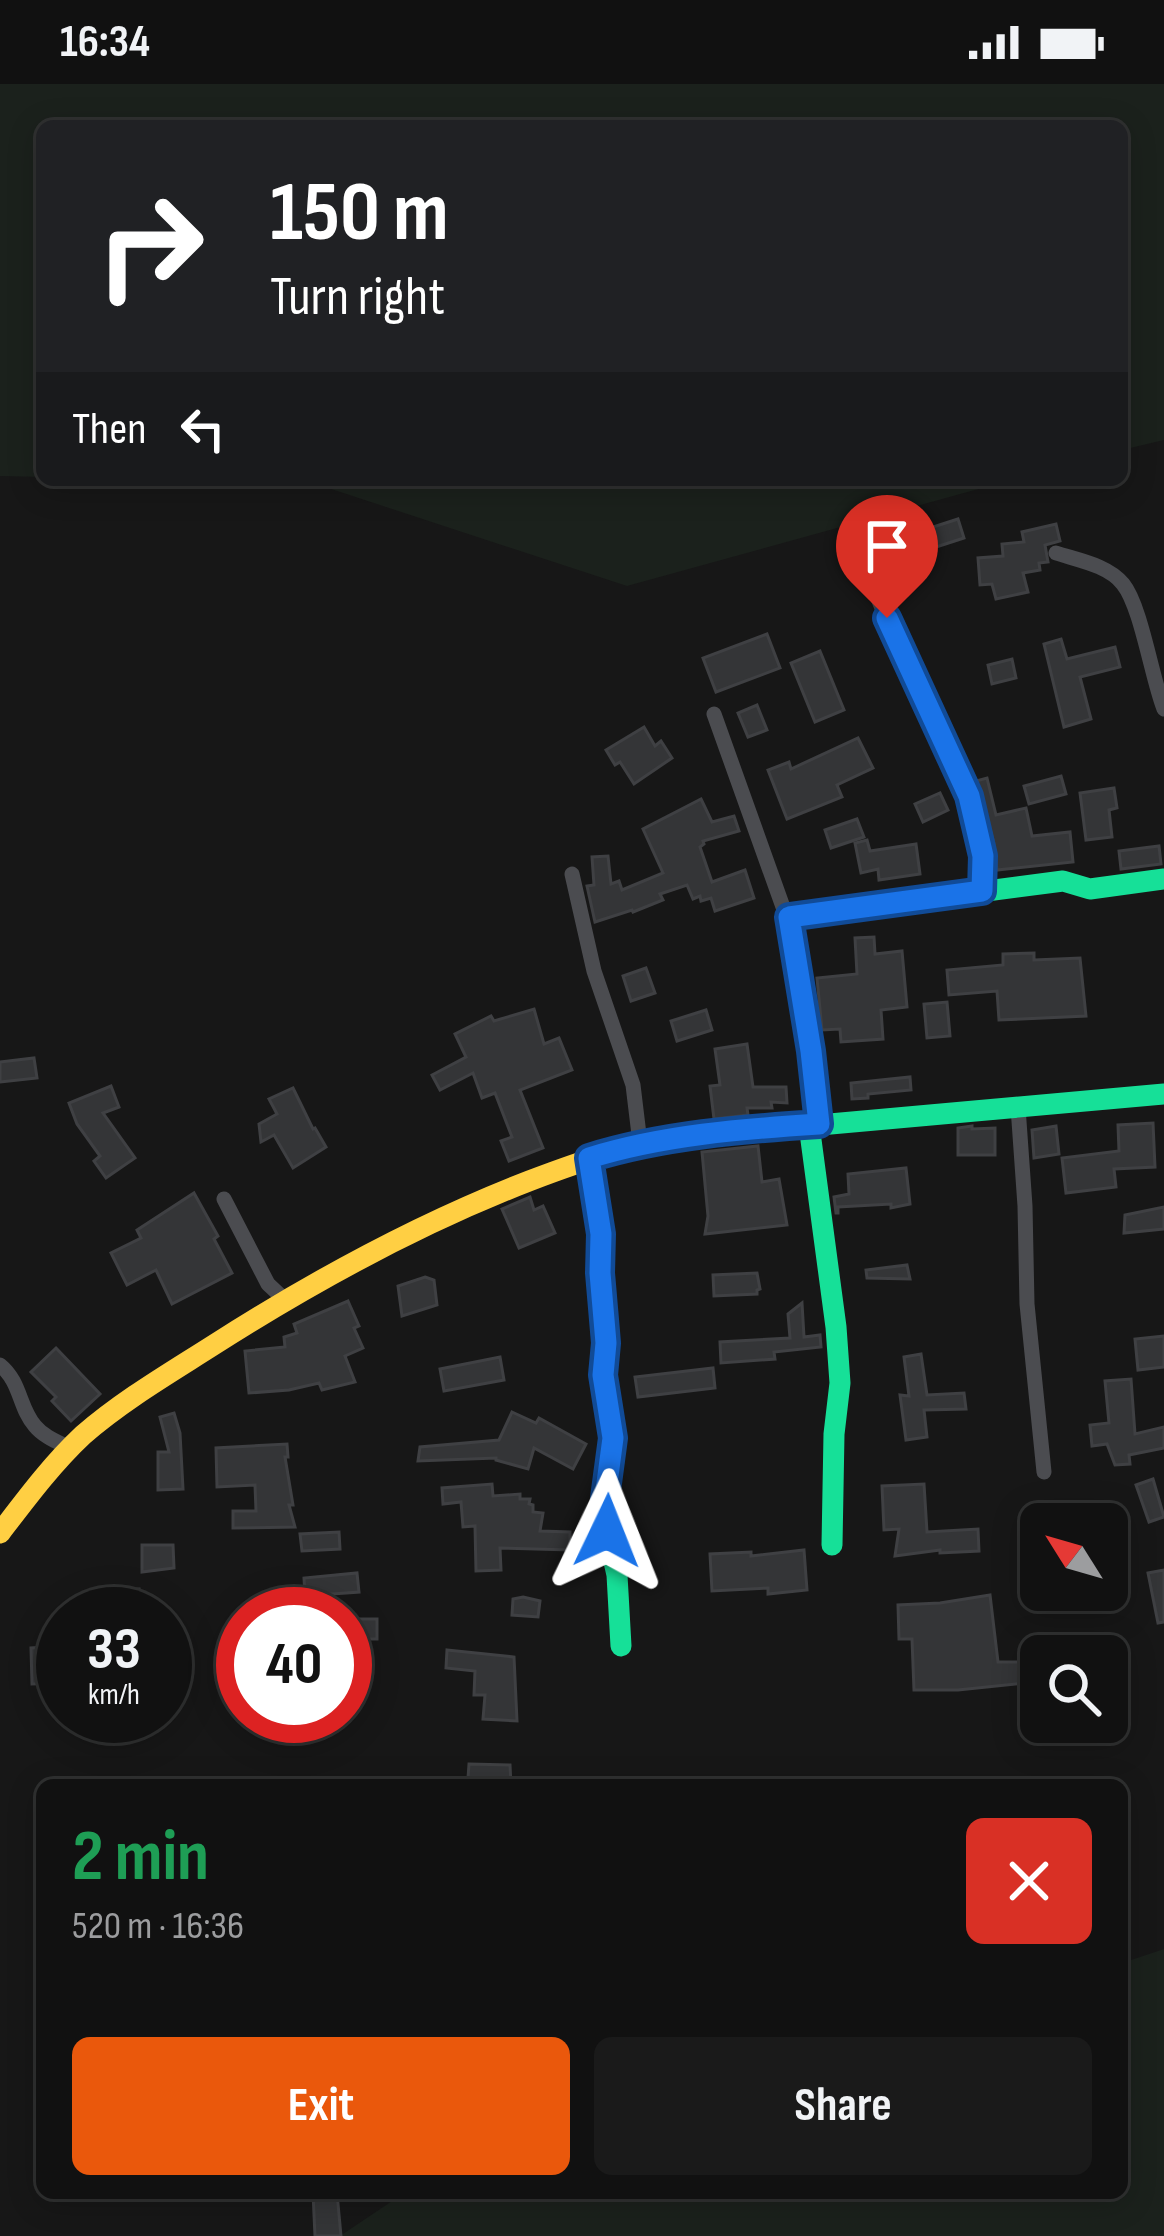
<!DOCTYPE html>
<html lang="en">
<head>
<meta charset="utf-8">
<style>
	:root { --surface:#111; --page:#1a1a1a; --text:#f1f3f6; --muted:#9c9d9f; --line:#303131; --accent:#ea580c }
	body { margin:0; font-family:"Sofia Sans Condensed",sans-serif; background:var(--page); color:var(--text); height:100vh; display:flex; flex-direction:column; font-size:45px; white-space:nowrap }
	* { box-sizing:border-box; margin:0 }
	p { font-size:39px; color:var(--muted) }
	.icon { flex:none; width:66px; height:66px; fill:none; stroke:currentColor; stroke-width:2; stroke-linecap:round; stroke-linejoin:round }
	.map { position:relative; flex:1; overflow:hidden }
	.drawer { position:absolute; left:36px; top:1695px; width:1092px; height:420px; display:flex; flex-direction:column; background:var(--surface); border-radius:18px; box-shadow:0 6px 30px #0003,0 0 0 3px var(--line) }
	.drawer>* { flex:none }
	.hud { position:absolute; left:36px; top:36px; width:1092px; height:366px; border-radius:18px; box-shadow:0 6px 30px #0003,0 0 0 3px var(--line); background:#202124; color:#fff; overflow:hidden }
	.needle { width:78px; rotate:307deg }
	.fabs { position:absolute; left:1020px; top:1419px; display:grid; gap:24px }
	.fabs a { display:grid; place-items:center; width:108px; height:108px; border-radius:18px; background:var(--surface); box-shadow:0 6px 30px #0003,0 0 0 3px var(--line); font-size:60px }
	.speed { position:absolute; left:36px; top:1503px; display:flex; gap:24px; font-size:60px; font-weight:700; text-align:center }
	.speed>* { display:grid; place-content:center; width:156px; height:156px; border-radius:50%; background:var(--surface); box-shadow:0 6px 30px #0003,0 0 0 3px var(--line); line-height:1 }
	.speed small { font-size:30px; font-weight:400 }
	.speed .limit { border:18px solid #d22; background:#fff; color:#111 }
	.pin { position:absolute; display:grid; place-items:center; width:102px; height:102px; color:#fff; margin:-123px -51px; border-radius:50% 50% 50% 0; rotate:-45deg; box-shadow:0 0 12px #0007 }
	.pin .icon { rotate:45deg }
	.me { position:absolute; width:132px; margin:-66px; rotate:2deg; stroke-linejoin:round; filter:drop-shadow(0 0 9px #0008) }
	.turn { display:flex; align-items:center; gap:42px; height:252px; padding:0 36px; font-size:54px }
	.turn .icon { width:156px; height:156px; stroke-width:2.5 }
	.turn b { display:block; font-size:84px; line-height:102px }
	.then { display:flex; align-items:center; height:114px; padding:0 36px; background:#0003; gap:24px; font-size:45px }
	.round { display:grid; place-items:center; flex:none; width:126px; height:126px; border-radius:18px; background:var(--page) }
	.summary { display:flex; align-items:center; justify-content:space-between; height:204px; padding:0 36px }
	h1 { font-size:72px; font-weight:700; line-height:90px; color:#1e9e55 }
	.action { display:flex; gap:24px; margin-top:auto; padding:24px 36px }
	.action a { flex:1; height:138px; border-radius:18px; background:var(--accent); color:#fff; font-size:48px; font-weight:700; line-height:138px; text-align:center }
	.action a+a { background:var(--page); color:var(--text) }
	.status { display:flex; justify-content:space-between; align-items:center; height:84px; padding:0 60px; background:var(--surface); direction:ltr }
	.status svg { height:33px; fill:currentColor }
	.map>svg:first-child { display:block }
	.green { fill:#1b211c }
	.building { fill:#343537; stroke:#3f4043; stroke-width:3 }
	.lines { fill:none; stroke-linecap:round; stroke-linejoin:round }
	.street { stroke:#4b4c50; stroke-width:15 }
	.fast { stroke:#16e098; stroke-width:21 }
	.slow { stroke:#ffcf43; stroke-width:21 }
	.route-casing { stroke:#114b97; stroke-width:30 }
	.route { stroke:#1a73e8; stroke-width:21 }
</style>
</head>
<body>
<div class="status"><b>16:34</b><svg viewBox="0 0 49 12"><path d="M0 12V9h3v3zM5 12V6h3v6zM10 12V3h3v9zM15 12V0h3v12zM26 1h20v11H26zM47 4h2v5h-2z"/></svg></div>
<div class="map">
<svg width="1164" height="2152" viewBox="0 0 1164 2152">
	<rect width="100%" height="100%" fill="#171717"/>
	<g class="green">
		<polygon points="0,0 1164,0 1164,356 1122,366 1122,42 42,42 42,393 0,392"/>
		<polygon points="134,396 1011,396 627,502 322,402"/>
		<polygon points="1164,1865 1164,2152 340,2152 404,2109 1122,2109 1122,1879"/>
	</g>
	<g class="building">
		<polygon points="958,435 964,454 936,463 930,444"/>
		<polygon points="1056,440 1060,457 1045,461 1048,478 1039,479 1040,486 1023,489 1028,508 996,515 992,500 980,501 978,474 1003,472 1002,460 1024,458 1022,448"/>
		<polygon points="767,550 780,584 716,608 703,574"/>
		<polygon points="1061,555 1067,575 1115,563 1120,583 1080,593 1091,635 1064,643 1044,560"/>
		<polygon points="820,567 844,626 815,638 791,579"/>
		<polygon points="1012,575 1016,594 992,600 988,581"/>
		<polygon points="757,621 767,646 748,653 738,629"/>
		<polygon points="644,643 655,662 661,657 672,674 634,700 620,678 615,681 606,666"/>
		<polygon points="858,654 873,684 837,701 842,713 787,735 768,686 789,678 791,685"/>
		<polygon points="1061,692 1066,710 1029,720 1024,702"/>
		<polygon points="987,694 996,731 1026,724 1032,752 1070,748 1073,778 997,786 994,759 976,697"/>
		<polygon points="1114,704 1117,724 1109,726 1112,753 1086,756 1080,709"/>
		<polygon points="940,709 948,726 923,738 915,720"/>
		<polygon points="701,715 712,738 734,732 739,747 703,757 704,760 700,763 712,798 745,786 754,814 715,827 711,814 701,817 700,812 693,815 687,801 660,810 663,816 633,828 632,826 595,838 587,802 594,801 592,773 608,772 611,800 619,797 622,806 663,789 643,745"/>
		<polygon points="857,735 864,753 831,764 825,746"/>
		<polygon points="867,756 870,767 916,760 920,790 879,796 878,785 861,789 855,759"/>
		<polygon points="1159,762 1161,780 1121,785 1119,767"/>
		<polygon points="874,853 875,870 902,867 907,923 881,926 883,955 841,958 840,945 822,946 817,894 857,890 855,854"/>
		<polygon points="1034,869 1034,876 1080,874 1086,932 999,936 997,907 949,911 947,886 1003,881 1003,870"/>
		<polygon points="646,884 655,909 631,917 623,892"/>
		<polygon points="947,918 950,952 927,954 924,920"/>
		<polygon points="534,925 544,960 559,954 572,986 520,1006 543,1064 509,1077 501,1057 512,1053 495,1009 482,1014 473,989 440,1006 432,991 466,973 455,950 491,932 494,937"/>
		<polygon points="706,926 712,946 677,957 671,937"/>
		<polygon points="747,960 753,1003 786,1003 787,1019 771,1018 772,1024 747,1024 748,1031 714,1035 710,1002 720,1001 715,965"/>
		<polygon points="34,974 37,994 0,998 0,978"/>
		<polygon points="910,993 911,1006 868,1010 868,1014 852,1015 851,999"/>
		<polygon points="111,1002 119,1023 103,1029 135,1074 106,1094 94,1077 100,1072 77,1040 69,1019"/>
		<polygon points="293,1004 313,1045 315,1044 326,1063 293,1084 274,1051 261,1058 259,1040 277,1030 269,1015"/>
		<polygon points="1153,1039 1155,1083 1114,1085 1116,1103 1066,1109 1062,1074 1119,1067 1118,1041"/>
		<polygon points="972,1042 972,1045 995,1044 995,1071 958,1071 958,1044"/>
		<polygon points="1056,1042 1059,1070 1034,1074 1032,1046"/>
		<polygon points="758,1062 762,1098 779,1095 787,1141 705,1150 708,1132 702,1068"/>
		<polygon points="906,1084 910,1120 891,1124 891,1120 838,1123 838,1129 836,1129 834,1113 849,1110 848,1090"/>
		<polygon points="194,1109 218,1152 214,1155 232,1189 172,1220 156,1186 127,1201 111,1169 141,1154 137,1146"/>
		<polygon points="530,1113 534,1126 543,1122 555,1149 519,1164 502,1125"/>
		<polygon points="1164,1123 1164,1145 1124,1149 1125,1131"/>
		<polygon points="907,1181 910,1195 867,1194 866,1186"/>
		<polygon points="757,1189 760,1205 757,1206 757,1210 714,1212 713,1191"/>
		<polygon points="425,1193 434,1196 437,1221 402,1232 398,1202"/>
		<polygon points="348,1217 359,1242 354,1244 363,1264 345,1272 355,1298 322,1306 319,1299 289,1306 249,1309 245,1267 285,1263 284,1253 297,1249 294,1240"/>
		<polygon points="802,1219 804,1253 820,1251 821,1263 774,1268 775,1275 721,1279 720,1258 790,1254 788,1230"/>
		<polygon points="1164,1252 1164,1283 1138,1286 1135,1255"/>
		<polygon points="56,1264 100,1310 71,1337 52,1317 56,1313 31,1288"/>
		<polygon points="921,1270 927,1311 964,1309 966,1325 924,1326 927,1353 906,1356 900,1311 909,1312 904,1273"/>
		<polygon points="500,1273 504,1296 444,1307 440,1285"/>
		<polygon points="713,1284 715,1304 638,1313 635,1293"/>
		<polygon points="1131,1295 1135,1350 1164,1343 1164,1364 1129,1371 1130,1380 1115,1381 1107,1360 1092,1362 1090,1341 1109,1339 1105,1297"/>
		<polygon points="512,1328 536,1339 539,1334 586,1360 573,1385 534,1364 528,1385 496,1376 496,1374 418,1377 420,1363 499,1356"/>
		<polygon points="174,1329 180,1349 183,1405 158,1406 158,1368 169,1368 160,1333"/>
		<polygon points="287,1360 288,1373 285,1373 293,1421 289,1421 295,1443 233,1444 233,1427 256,1427 255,1401 217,1403 216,1364"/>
		<polygon points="1153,1395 1164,1433 1149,1438 1136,1401"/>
		<polygon points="492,1400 493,1412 520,1410 520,1415 530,1415 529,1420 533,1421 533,1428 543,1429 540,1447 570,1448 570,1466 500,1464 501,1486 476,1487 475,1442 463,1443 461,1418 443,1420 442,1404"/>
		<polygon points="924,1400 927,1448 978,1445 979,1467 940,1469 940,1466 895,1472 899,1445 884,1446 882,1402"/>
		<polygon points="339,1448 340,1465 302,1467 300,1450"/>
		<polygon points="142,1461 173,1461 174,1484 142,1488"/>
		<polygon points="804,1466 807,1506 768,1510 768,1504 712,1507 710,1470 751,1468 751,1472"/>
		<polygon points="1164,1486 1164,1538 1158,1539 1148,1489"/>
		<polygon points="357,1489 359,1508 305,1512 304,1494"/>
		<polygon points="139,1505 139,1530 102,1530 101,1507"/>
		<polygon points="990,1511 998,1578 1023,1578 1025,1599 958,1606 914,1606 912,1555 899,1555 898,1521 940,1519"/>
		<polygon points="523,1513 540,1517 538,1533 512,1531 513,1515"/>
		<rect x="345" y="1535" width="32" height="20"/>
		<polygon points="63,1562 63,1599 32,1600 31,1564"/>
		<polygon points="447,1566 514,1573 517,1637 483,1635 485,1611 474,1611 475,1587 446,1584"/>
		<polygon points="469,1680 510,1681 511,1701 496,1701 496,1696 468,1694"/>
		<polygon points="313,2109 337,2109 341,2152 315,2152"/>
	</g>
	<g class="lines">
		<g class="street">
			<path d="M 1056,469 C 1077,476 1108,481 1123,500 C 1141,522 1152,595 1164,625"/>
			<polyline points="869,493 904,576 969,712 983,772 982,807"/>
			<polyline points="714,630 783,823 789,833"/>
			<polyline points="572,790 594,887 633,1001 640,1059"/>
			<polyline points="1018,1023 1025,1122 1027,1220 1044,1388"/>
			<polyline points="224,1115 268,1200 284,1215"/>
			<path d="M 0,1281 C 21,1298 19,1324 35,1342 C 44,1353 58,1358 70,1364"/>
		</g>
		<g class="fast">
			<polyline points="819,1040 789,833 1063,797 1090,805 1164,795"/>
			<polyline points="809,1041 836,1243 840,1299 834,1350 832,1461"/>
			<polyline points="697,1052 1164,1010"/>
			<polyline points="589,1074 601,1151 600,1189 606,1259 603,1291 613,1354 605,1414 607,1447 617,1491 621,1562"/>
		</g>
		<path class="slow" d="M 0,1449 C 26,1415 52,1380 83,1351 C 122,1317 168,1290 212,1262 C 312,1198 418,1140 529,1097 C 584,1076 639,1057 697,1052"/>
	</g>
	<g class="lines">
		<g class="route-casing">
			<path id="route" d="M 607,1447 L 605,1414 L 613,1354 L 603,1291 L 606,1259 L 600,1189 L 601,1150 L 589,1074 C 663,1051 742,1045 819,1040 L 811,967 L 789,833 L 982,807 L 983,772 L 969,712 L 887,534"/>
		</g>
		<use href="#route" class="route"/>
	</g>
</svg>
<div class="fabs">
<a><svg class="needle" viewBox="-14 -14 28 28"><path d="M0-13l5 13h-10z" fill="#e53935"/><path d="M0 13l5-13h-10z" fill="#9c9d9f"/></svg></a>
<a><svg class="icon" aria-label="search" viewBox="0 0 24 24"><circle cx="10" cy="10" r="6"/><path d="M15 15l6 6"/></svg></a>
</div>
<div class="speed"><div>33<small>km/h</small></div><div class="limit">40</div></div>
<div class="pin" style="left:887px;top:534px;background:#d93025"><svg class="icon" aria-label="arrive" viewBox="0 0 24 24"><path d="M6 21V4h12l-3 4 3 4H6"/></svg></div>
<svg class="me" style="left:607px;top:1447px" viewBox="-20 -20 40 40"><path d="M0-17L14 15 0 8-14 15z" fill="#1a73e8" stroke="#fff" stroke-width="4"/></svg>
<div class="hud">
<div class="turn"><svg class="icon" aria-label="right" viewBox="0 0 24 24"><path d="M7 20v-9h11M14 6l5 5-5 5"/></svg><div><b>150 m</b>Turn right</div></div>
<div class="then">Then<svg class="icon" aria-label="left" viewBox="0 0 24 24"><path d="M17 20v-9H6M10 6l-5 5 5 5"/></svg></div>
</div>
<section class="drawer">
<div class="summary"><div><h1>2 min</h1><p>520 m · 16:36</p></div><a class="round" style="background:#d93025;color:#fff"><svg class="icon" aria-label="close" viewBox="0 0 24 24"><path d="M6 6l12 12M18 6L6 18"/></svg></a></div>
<div class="action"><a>Exit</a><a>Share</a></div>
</section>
</div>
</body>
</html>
